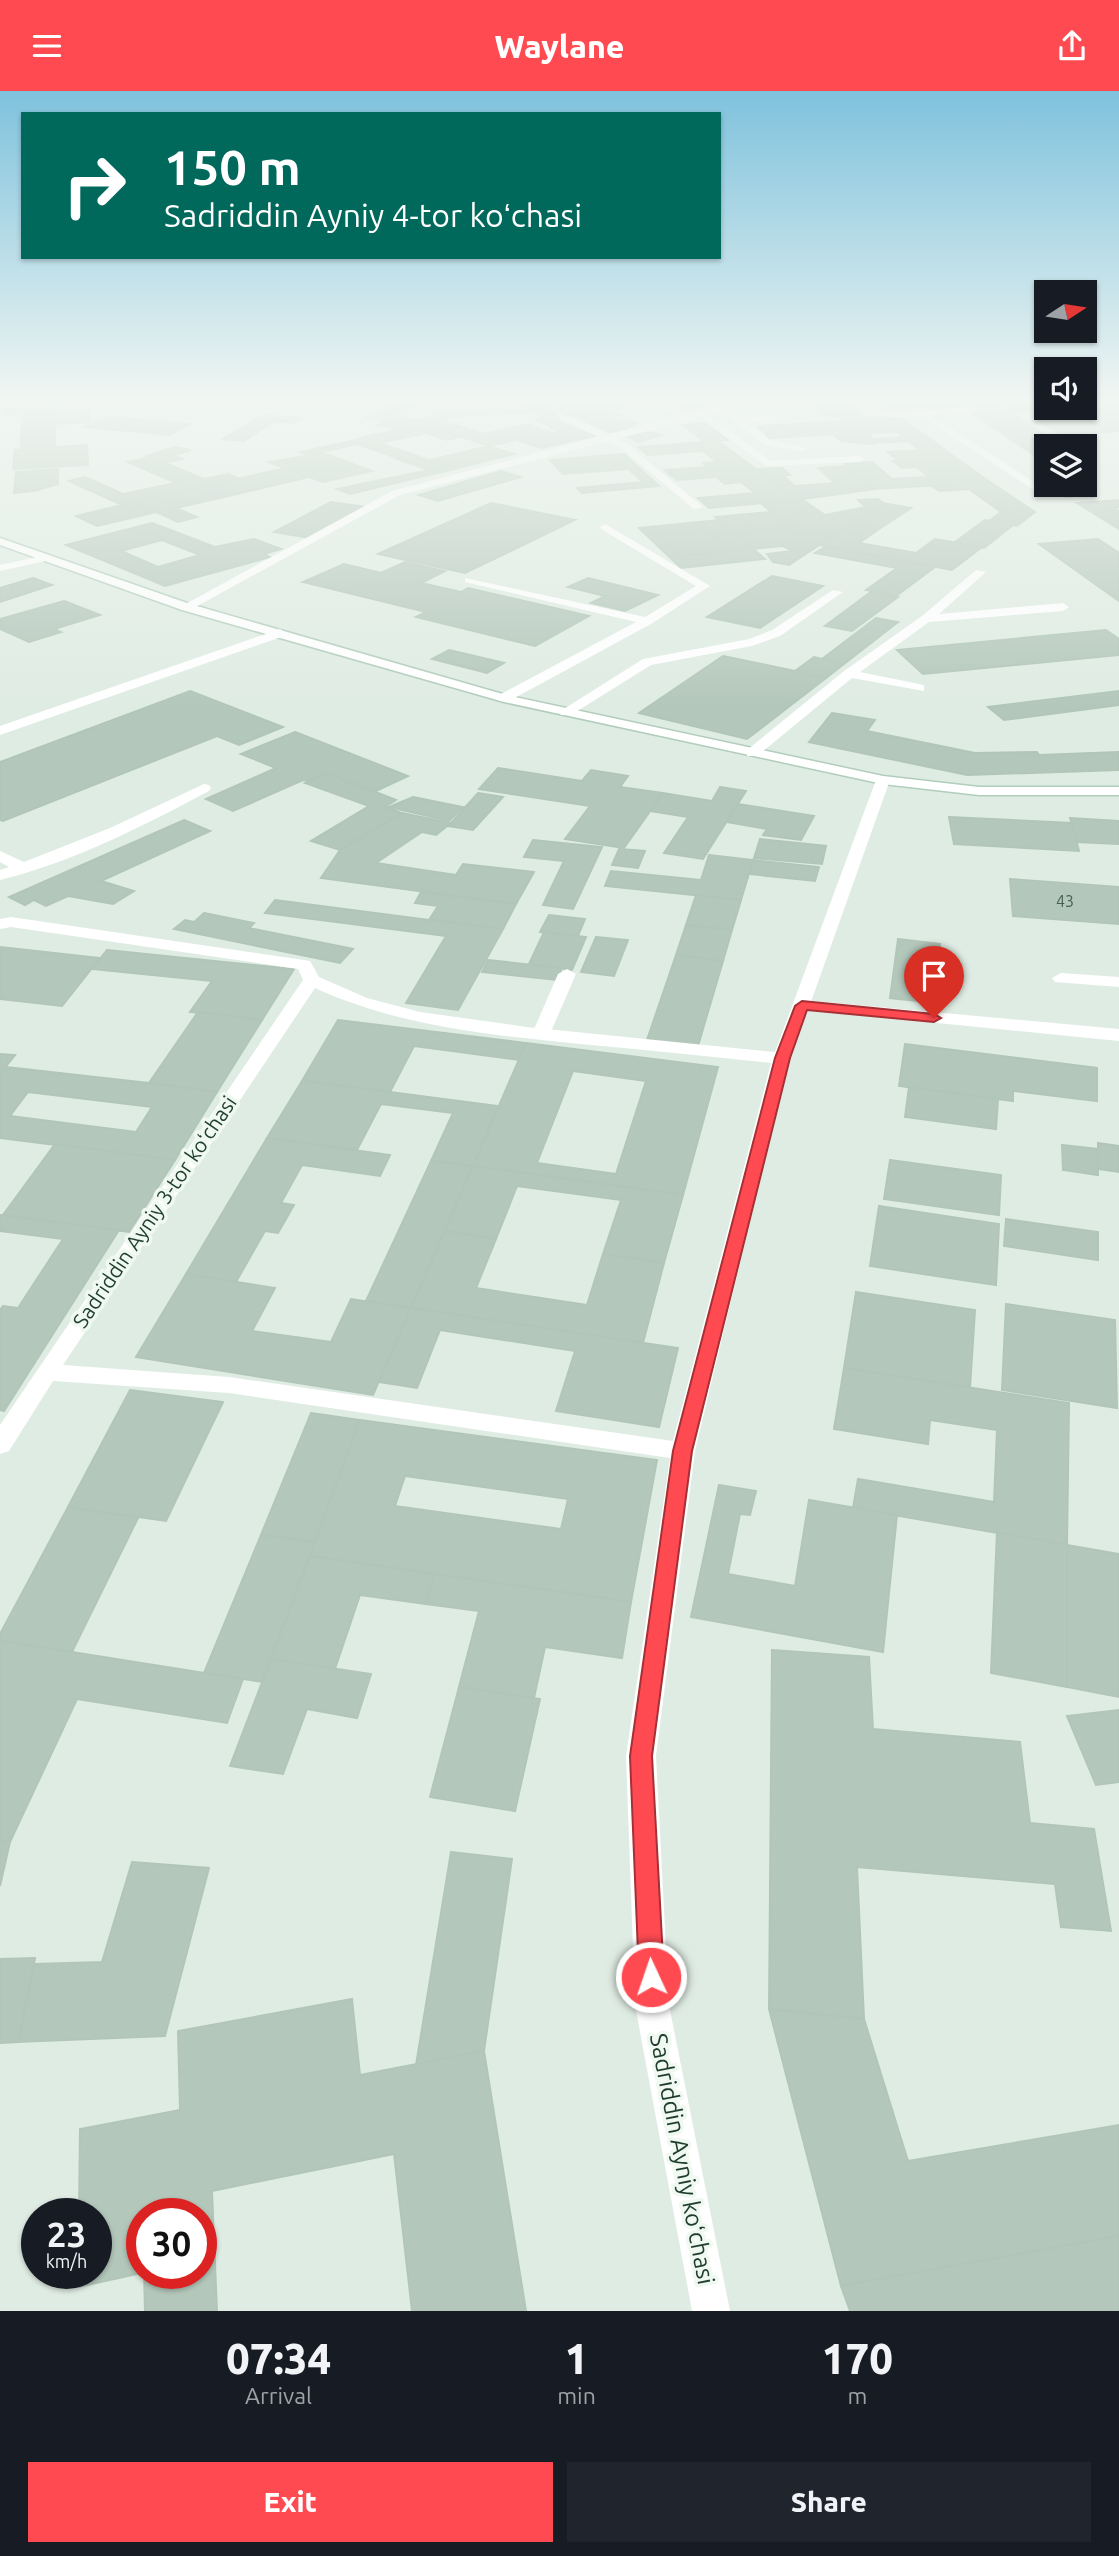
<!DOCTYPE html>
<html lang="en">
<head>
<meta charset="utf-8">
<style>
	:root { --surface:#171b24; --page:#20242c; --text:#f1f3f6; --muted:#9ea1a6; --accent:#ff4a51 }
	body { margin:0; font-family:Ubuntu,sans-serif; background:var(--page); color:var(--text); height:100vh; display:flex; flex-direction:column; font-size:26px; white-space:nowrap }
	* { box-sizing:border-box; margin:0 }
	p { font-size:23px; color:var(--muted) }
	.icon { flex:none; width:38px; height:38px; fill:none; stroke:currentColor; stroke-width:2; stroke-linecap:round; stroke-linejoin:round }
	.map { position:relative; height:2220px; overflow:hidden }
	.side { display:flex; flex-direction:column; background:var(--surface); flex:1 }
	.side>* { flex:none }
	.guide { position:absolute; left:21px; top:21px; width:700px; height:147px; border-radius:0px; box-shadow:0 2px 5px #0004; background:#00695c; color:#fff; overflow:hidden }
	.needle { width:46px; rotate:78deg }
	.buttons { position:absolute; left:1034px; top:189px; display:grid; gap:14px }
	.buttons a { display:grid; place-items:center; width:63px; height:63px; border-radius:0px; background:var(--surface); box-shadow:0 2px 5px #0004; font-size:35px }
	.speed { position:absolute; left:21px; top:2107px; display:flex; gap:14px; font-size:35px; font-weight:700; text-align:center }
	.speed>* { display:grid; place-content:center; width:91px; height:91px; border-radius:50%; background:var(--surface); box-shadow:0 2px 5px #0004; line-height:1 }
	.speed small { font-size:18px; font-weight:400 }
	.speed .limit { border:10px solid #d22; background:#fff; color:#111 }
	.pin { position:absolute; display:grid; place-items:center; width:60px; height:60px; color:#fff; margin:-72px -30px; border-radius:50% 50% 50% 0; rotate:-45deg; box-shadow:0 0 7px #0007 }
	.pin .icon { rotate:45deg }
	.me { position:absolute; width:77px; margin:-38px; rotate:357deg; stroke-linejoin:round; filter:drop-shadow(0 0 5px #0008) }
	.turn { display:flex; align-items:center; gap:24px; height:147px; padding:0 28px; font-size:32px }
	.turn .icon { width:91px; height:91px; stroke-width:2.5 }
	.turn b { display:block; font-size:49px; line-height:60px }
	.eta { display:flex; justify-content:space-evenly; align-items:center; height:119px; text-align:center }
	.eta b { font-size:42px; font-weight:800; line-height:49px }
	.primary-button { display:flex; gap:14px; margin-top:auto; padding:14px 28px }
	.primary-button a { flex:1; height:80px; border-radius:0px; background:var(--accent); color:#fff; font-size:28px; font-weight:800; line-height:80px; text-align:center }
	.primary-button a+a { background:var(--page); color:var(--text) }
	header { display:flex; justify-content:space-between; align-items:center; height:91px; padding:0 28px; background:var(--accent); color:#fff; font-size:32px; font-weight:800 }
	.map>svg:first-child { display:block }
	.building { fill:#b4c7bb; stroke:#b1c6b8; stroke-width:2; fill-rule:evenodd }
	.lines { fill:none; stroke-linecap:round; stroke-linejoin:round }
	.secondary-casing { stroke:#b1cdbb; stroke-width:3 }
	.lane { fill:#fff; fill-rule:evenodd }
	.street { fill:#fff; fill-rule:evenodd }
	.secondary { fill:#fff; fill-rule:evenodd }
	.route { fill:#ff4a51; stroke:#a63035; stroke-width:2 }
	.labels { text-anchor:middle; stroke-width:7; stroke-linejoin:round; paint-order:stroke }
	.far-number-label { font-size:16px; fill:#446050 }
	.street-label { font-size:21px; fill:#1f3e2d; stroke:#f0f8f2 }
	.near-street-label { font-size:24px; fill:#1f3e2d; stroke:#f0f8f2 }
</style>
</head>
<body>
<header><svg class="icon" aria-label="menu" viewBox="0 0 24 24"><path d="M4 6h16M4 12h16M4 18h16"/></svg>Waylane<svg class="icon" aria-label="share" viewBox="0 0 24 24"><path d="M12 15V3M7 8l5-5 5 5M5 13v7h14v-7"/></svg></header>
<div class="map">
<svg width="1119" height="2220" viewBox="0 0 1119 2220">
	<rect width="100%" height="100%" fill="#dfece3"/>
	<g class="building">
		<polygon points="6,306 96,306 96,309 6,312"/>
		<polygon points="101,306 161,306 162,309 102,313"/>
		<polygon points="395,306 433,306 387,330 366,327 399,310 389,309"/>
		<polygon points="549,306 592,306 593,308 552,310"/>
		<polygon points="640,306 645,311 577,326 564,324 552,310"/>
		<polygon points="863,306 915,306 930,316 886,317"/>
		<polygon points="916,306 948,306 954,311 1013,307 1035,320 1014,322 1004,315 935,319"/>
		<polygon points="1090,306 1119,306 1119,340 1063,346 1032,325 1106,317"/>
		<polygon points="551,308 556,315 521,317 515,310"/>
		<polygon points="715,308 727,312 688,319 676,315"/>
		<polygon points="839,308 845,310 864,326 898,324 919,340 860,343 837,325 824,324 809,312"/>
		<polygon points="548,315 561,331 575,337 560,341 549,336 553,336 535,329 540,327 535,321 446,326 443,321"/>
		<polygon points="55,316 55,322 89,320 90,331 55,333 55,342 21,344 23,323 5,324 6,318"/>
		<polygon points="608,319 620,324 611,325 621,330 630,329 637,332 630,334 634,336 611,342 577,326"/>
		<polygon points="1008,320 1061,355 1046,355 1046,367 1038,367 973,322"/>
		<polygon points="443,321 448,329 411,340 377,334 393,326 418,329"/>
		<polygon points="263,324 302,327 294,332 275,330 244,350 223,348"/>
		<polygon points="106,325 190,333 170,344 85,336"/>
		<polygon points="844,330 858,342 770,347 758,335"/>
		<polygon points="451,332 485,343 527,333 551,341 489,355 431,336"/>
		<polygon points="705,332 728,349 705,351 683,334"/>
		<polygon points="431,336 460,346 447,349 426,342 380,352 363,346 403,338 411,340"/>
		<polygon points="575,337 597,344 576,349 554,342"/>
		<polygon points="919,340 932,349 874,352 862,343 868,343 874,348 904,346 897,341"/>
		<polygon points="650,341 663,344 638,351 628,346"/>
		<polygon points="55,342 55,346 21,348 21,344"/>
		<polygon points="554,342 576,349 541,357 520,350"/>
		<polygon points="858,342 872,353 841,350 832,343"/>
		<polygon points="55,346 55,356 21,358 21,348"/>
		<polygon points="364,347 414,364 397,367 357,353 309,364 301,361"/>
		<polygon points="932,349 949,362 893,365 888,361 920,359 908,350"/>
		<polygon points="718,350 753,376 669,383 665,379 708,376 703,372 717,371 703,360 648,364 638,356"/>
		<polygon points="87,354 88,374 13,378 15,359"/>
		<polygon points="489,355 514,363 454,378 430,369"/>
		<polygon points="174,356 191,359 174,364 182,368 164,372 147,365"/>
		<polygon points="323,362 372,380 323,391 269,371"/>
		<polygon points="949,362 990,391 874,398 844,373 872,371 892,388 929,386 917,376 902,377 893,370 899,370 893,365"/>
		<polygon points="624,363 659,395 582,402 577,397 643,391 628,378 563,383 550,369"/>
		<polygon points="414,364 454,378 350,403 337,398 429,379 397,368"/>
		<polygon points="151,366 204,388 228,383 240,388 122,414 69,390 85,386 123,403 176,392 128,371"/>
		<polygon points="847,375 874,398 797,409 756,378 782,377 790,384 783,384 795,395 835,392 818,377"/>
		<polygon points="753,376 797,409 709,417 698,407 755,402 741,391 725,393 716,386 677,389 669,383"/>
		<polygon points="286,377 309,386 237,403 214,393"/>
		<polygon points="58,378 58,393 34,400 14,402 16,381"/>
		<polygon points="501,380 521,386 438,410 419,404"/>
		<polygon points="990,391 1035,421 1017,435 989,430 1001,421 969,398 940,400 931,395"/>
		<polygon points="214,393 237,403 176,417 197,426 178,431 134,411"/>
		<polygon points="1048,394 1073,394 1089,404 1066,406"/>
		<path d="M 878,408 L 883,412 L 789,474 L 773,471 L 767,463 L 793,460 L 783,455 L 752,458 L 715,426 L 771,421 L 762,413 L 803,409 L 825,424 L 866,416 L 858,409 ZM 779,424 L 794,436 L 756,440 L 741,427 Z"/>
		<polygon points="1119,409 1119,416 1114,417 1119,420 1119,438 1077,412"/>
		<polygon points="134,411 157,421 97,435 76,425"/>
		<polygon points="331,411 366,416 310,447 274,441"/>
		<polygon points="491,412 575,429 465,482 378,463"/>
		<polygon points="883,412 911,417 879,438 852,433"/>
		<polygon points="779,424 794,436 756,440 741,427"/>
		<path d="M 719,429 L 765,468 L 681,477 L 639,437 ZM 707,440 L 730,460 L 681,465 L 659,444 Z"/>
		<polygon points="985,429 1013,434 984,457 955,451"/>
		<path d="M 152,432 L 215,456 L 254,448 L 281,458 L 264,463 L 270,466 L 165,495 L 66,454 ZM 162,449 L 200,464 L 158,476 L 121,460 Z"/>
		<polygon points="852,433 879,438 859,452 916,462 935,448 982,456 952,479 819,454"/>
		<polygon points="707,440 730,460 681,465 659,444"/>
		<polygon points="1098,448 1119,462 1119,510 1039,453"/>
		<polygon points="825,456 935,476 896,505 866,499 897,477 815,462"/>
		<polygon points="405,471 445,480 421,492 461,501 468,497 589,525 535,555 416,526 426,521 303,491 344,473 381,482"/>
		<polygon points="772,485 823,495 760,537 707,526"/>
		<polygon points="33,487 52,494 0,511 0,497"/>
		<polygon points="588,487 658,504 625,520 591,512 605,505 568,496"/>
		<polygon points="872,500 898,506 852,540 825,535"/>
		<polygon points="64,510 100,524 54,538 61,541 29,551 0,538 0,528"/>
		<polygon points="876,527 898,531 844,573 822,568"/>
		<polygon points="1106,539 1119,548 1119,564 923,583 897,559"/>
		<polygon points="449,559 504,572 487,582 432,568"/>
		<polygon points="723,565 795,580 826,587 747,648 639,622"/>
		<polygon points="814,566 822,568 844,573 826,587 795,580"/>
		<polygon points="190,600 283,636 239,654 217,645 3,730 0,729 0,671"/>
		<polygon points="1119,600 1119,614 1004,629 988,616"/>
		<polygon points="832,622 875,629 867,640 975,662 1037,661 1039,664 1119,661 1119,679 967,684 809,651"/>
		<polygon points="295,641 408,685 374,701 327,682 308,690 303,689 233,720 206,708 276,677 241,663"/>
		<polygon points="498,677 582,690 591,679 628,685 620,696 663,702 624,757 565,748 590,715 479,698"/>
		<polygon points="327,682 396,709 385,716 402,722 340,759 311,750 369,715 305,692"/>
		<polygon points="720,696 746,700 703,768 664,762 688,726 650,720 663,702 712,710"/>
		<polygon points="478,702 503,706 473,739 448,735"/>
		<polygon points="413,706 463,716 449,730 389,716"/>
		<polygon points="738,713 814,725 801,749 763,744 767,738 727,731"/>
		<polygon points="402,722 451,732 436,744 422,741 376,772 456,784 463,773 534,781 516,813 321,787 340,759"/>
		<polygon points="949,726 1072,732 1079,760 954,753"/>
		<polygon points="1070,727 1119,730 1119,753 1077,751"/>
		<polygon points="184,729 210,740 101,790 134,800 113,813 68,805 46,815 34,809 25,814 9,806"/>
		<polygon points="760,748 826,755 822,773 754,767"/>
		<polygon points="533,749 602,756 573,818 543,814 564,770 524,766"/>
		<polygon points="619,758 645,760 638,777 612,774"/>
		<polygon points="709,764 753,769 741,809 605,795 611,780 701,789"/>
		<polygon points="753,769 819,776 815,790 749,783"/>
		<polygon points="1010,788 1119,796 1119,833 1013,825"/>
		<polygon points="421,801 516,813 503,838 429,829 438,815 415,812"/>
		<polygon points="696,804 741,809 732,839 686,834"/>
		<polygon points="275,809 429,829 503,838 458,919 406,912 446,845 265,822"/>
		<polygon points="204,822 254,832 249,837 353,858 340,872 174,838 185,829 194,831"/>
		<polygon points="549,824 585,828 578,845 540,841"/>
		<polygon points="686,834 732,839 723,870 676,864"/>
		<polygon points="544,841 586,846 572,879 529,873"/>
		<polygon points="596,846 628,849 614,885 581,881"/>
		<polygon points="898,848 940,853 935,912 890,907"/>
		<polygon points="0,856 100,867 62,915 0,908"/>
		<polygon points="107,859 294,878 262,929 190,921 212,890 92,878"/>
		<polygon points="676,864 723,870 698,955 647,949"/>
		<polygon points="488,869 562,877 557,889 482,881"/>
		<polygon points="198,921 262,929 217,1001 149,992"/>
		<polygon points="338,929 526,952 519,969 414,955 390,1001 302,990"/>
		<path d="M 526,952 L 718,976 L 683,1104 L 473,1075 ZM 573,980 L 646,990 L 616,1083 L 537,1072 Z"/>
		<polygon points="905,953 1097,977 1097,1010 1013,1000 1013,1010 899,995"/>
		<polygon points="0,963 15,964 0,983"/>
		<path d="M 6,976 L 149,992 L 217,1001 L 175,1069 L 0,1047 L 0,983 ZM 28,1001 L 152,1016 L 136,1041 L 10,1025 Z"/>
		<polygon points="302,990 390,1001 498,1015 473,1075 431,1070 453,1022 381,1013 357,1059 267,1047"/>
		<polygon points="909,996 998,1008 996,1038 905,1026"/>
		<polygon points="267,1047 390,1064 380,1085 302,1074 281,1112 294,1114 278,1142 265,1140 236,1191 186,1183"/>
		<polygon points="1098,1052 1119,1055 1119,1081 1098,1078"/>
		<polygon points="55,1053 175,1069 129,1141 3,1124"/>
		<polygon points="1062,1054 1098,1058 1098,1084 1063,1079"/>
		<polygon points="890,1069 1001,1084 999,1124 884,1108"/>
		<polygon points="431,1070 473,1075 411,1217 366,1210"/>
		<polygon points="473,1075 683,1104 664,1172 603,1163 621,1109 517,1095 496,1148 445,1140"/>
		<polygon points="879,1115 999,1133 996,1194 870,1175"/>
		<polygon points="0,1124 119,1139 4,1320 0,1319 0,1219 3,1215 18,1217 63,1148 0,1140"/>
		<polygon points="1006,1128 1098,1141 1098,1169 1004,1155"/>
		<polygon points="445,1140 496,1148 476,1197 587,1214 603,1163 664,1172 643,1252 411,1217"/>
		<polygon points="186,1183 275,1197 252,1240 331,1251 351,1208 411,1217 373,1304 136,1266"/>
		<polygon points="856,1201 975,1219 970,1297 844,1277"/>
		<polygon points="1006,1213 1115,1229 1117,1317 1002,1299"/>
		<polygon points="411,1217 678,1257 659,1336 556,1320 575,1260 440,1239 417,1297 379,1291"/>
		<polygon points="844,1277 1069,1312 1067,1454 853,1417 858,1388 994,1411 997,1339 930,1329 928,1353 834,1338"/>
		<polygon points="130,1299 223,1311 166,1430 68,1416"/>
		<polygon points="311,1322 360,1329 315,1451 261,1444"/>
		<path d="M 360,1329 L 657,1369 L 631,1511 L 310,1465 ZM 405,1385 L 568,1408 L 561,1438 L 395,1415 Z"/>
		<polygon points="719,1394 756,1400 750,1424 740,1423 728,1483 795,1495 809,1409 897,1424 883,1561 691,1526"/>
		<polygon points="68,1416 138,1427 72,1561 0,1550 0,1543"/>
		<polygon points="997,1441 1067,1454 1067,1596 991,1582"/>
		<polygon points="261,1444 315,1451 262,1591 204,1582"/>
		<polygon points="1067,1454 1119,1463 1119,1606 1067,1596"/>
		<polygon points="310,1465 435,1483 425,1513 360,1504 335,1578 271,1568"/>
		<polygon points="435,1483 631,1511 622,1567 545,1556 534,1607 459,1596 479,1520 425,1513"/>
		<polygon points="0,1550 72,1561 243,1588 227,1632 77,1608 10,1751 0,1750"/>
		<polygon points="772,1559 869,1566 873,1638 1020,1651 1030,1732 1094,1738 1111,1840 1061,1836 1055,1793 857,1776 864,1928 769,1918"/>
		<polygon points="271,1568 371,1583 357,1627 307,1618 283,1683 230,1675"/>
		<polygon points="459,1596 540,1608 515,1720 430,1706"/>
		<polygon points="1119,1619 1119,1691 1096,1694 1067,1625"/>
		<polygon points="0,1750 10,1751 0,1795"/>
		<polygon points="451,1761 512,1768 484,1960 416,1974"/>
		<polygon points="132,1771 209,1777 165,1945 18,1951 34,1873 102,1871"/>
		<polygon points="35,1867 18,1951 0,1952 0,1868"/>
		<polygon points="352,1908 360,1984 484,1960 526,2220 412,2220 394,2063 212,2100 217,2220 145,2220 144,2182 201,2182 201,2123 142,2123 142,2182 78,2196 78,2182 96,2182 96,2123 79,2123 80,2038 180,2019 178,1940"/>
		<polygon points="769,1918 864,1928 908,2070 1119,2034 1119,2145 841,2195"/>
		<polygon points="1119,2145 1119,2220 850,2220 841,2195"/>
	</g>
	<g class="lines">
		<g class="secondary-casing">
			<polygon id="secondary" points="0,447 190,513 506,604 883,685 979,696 1119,696 1119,704 979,704 883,693 504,611 182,519 0,454"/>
		</g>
		<g class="lane">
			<polygon points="648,306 658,306 688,327 681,329"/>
			<path d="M 842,306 C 856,306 859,316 871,319 C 903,329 943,313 976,317 L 977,319 L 973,322 L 931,324 L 1049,401 L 1040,403 L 925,328 L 865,324 Z"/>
			<polygon points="725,315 741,326 789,324 789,328 786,329 747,331 770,349 807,357 802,360 764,353 722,320 722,316"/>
			<polygon points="700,319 771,370 859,365 864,368 859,371 766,375 697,324 696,322"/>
			<polygon points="562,325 568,325 626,352 703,416 694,418 620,356 562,329"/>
			<polygon points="605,433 710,495 651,533 509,610 499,610 499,604 636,531 465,491 465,487 645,526 696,495 601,438 600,436"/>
			<polygon points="976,479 986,481 939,523 1063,512 1069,516 1063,520 929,531 860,581 924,594 924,600 852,587 757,665 747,665 747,659 844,580 922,525"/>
			<polygon points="833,499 843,501 780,545 752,555 651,574 571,624 561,624 559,621 643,568 749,548 772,539"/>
			<polygon points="567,878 576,883 550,943 548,947 534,947 532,943 558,883"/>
			<polygon points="1061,882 1119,886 1119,896 1055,891 1052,887"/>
			<polygon points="802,909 1119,938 1119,950 796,918 793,914 796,910"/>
		</g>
		<g class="street">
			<polygon points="761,306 779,306 400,404 190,519 180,516 392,400 697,320"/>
			<polygon points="46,464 52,467 50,469 0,480 0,474"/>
			<polygon points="280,538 286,542 284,545 0,644 0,635"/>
			<path d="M 883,685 L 890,689 L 791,967 L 758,1097 L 695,1360 L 656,1665 L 669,1914 L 730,2220 L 692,2220 L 635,1914 L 626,1665 L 670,1367 L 229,1302 L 53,1290 L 9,1360 L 0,1363 L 0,1334 L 303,889 L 298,878 L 11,836 L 0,838 L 0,828 L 11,826 L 304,869 L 310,870 L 319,886 L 367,907 L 420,921 L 527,936 L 775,961 L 876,689 ZM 315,897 C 398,935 490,944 580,953 C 644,959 708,965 771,972 L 673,1350 L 229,1286 L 63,1274 Z"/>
			<path d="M 204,693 L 209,694 L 211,697 L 209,700 C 143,735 73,771 0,789 L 0,779 L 9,776 L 0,771 L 0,760 L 24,771 L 110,737 Z"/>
		</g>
		<use href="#secondary" class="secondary"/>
	</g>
	<linearGradient id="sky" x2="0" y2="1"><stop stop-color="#7fc2dd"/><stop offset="0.5" stop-color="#f1f6f2"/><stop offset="1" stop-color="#f1f6f2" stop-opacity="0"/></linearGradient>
	<rect width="1119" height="617" fill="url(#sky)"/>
	<polygon class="route" points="802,910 934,923 941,927 934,931 807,919 790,967 692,1360 652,1665 664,1886 660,1895 651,1898 642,1895 639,1886 630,1665 673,1360 775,967 795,915"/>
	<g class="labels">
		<g class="far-number-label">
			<text x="1065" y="816">43</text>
		</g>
		<g class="street-label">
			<text transform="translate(155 1121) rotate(-56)" y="7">Sadriddin Ayniy 3-tor koʻchasi</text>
		</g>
		<g class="near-street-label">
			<text transform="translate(682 2068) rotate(79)" y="8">Sadriddin Ayniy koʻchasi</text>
		</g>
	</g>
</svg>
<div class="buttons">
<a><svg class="needle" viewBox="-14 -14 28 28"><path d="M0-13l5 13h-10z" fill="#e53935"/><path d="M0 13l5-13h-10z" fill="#9ea1a6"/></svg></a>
<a><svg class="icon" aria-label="sound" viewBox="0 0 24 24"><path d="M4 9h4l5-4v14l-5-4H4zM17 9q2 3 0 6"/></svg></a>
<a><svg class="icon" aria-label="layers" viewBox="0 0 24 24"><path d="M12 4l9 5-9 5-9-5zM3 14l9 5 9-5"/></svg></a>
</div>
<div class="speed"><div>23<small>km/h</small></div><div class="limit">30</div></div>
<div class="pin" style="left:934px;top:927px;background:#d93025"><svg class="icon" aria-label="arrive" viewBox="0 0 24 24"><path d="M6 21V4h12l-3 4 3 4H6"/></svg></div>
<svg class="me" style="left:651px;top:1886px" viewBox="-20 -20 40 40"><circle r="17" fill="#ff4a51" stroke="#fff" stroke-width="3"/><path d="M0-11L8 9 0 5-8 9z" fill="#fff"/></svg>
<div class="guide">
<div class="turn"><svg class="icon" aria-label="right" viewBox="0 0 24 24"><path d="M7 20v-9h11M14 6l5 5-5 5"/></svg><div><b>150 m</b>Sadriddin Ayniy 4-tor koʻchasi</div></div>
</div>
</div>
<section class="side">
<div class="eta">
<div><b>07:34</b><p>Arrival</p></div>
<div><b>1</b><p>min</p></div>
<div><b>170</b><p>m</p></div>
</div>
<div class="primary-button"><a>Exit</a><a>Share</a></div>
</section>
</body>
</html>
